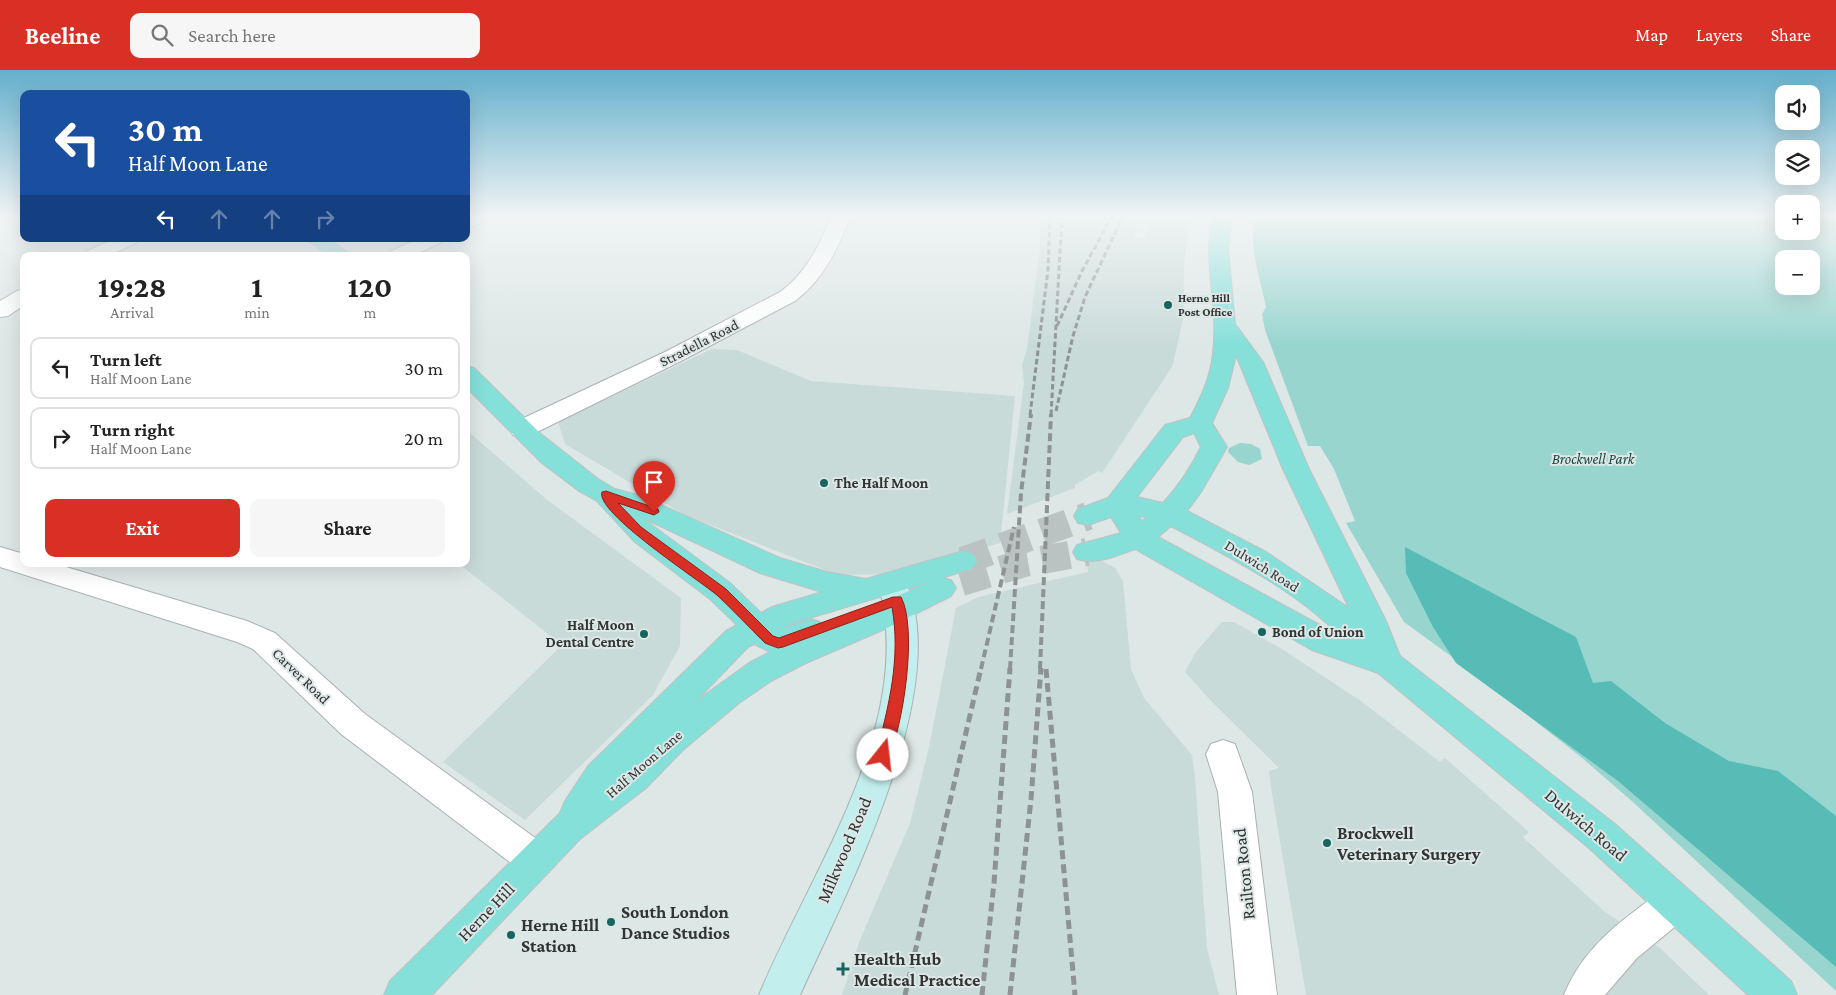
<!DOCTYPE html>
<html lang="en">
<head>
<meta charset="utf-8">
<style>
	:root { --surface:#fff; --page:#f6f6f6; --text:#222; --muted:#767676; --line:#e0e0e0; --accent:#d93025 }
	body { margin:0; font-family:"Crimson Pro",serif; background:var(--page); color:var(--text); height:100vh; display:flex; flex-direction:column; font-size:19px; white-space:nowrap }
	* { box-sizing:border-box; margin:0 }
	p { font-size:16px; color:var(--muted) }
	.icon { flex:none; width:28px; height:28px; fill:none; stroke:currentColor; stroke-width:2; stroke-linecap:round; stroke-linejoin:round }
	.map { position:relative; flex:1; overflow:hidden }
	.panel { position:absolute; left:20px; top:182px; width:450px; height:315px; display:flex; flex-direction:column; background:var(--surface); border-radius:10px; box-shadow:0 5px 20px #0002 }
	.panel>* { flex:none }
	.banner { position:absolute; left:20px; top:20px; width:450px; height:152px; border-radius:10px; box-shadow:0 5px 20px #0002; background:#1a4fa0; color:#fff; overflow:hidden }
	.controls { position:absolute; left:1775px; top:15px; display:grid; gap:10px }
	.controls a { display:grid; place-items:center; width:45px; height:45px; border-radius:10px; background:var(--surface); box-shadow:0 5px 20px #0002; font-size:25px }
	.pin { position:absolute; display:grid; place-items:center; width:42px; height:42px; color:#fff; margin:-51px -21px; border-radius:50% 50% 50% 0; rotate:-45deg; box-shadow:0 0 5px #0007 }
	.pin .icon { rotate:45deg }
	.me { position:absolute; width:55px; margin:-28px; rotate:16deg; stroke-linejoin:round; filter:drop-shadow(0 0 4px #0008) }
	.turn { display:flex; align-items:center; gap:18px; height:105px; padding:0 25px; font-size:22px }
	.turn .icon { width:65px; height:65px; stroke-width:2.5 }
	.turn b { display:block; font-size:35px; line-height:42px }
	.lanes { display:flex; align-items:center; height:48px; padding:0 25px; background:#0003; justify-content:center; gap:25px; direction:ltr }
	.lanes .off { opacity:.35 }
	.eta { display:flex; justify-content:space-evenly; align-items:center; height:85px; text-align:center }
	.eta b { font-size:30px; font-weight:700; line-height:35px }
	.cta { display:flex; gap:10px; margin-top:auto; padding:10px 25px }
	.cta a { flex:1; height:58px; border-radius:10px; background:var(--accent); color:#fff; font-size:20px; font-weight:700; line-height:58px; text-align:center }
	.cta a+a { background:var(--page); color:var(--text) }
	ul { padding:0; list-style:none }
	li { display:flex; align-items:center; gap:15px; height:62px; margin:0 10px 8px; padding:0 15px; border:2px solid var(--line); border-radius:10px }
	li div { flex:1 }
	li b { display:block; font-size:19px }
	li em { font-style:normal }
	header { display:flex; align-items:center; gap:30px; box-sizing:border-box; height:70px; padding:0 25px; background:var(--accent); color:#fff }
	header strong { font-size:24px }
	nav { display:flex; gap:28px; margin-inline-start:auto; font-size:18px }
	.search { width:350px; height:45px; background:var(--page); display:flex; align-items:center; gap:12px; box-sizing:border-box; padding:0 18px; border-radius:10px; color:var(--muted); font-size:19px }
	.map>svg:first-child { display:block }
	.built { fill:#c9dbd9 }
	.green { fill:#98d5cf; fill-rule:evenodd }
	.forest { fill:#56bcb5 }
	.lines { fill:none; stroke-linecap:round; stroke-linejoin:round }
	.primary-tunnel { stroke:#bac3c2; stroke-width:28; stroke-dasharray:28 14; stroke-linecap:butt }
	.street-casing { stroke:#a9b1b0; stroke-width:2 }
	.secondary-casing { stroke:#a9b1b0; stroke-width:2 }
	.primary-casing { stroke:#c1c2c2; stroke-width:2 }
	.street { fill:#fff; fill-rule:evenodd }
	.secondary { fill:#c2efed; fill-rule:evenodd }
	.primary { fill:#85e0da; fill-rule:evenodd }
	.rail-far2 { stroke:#8c9392; stroke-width:3; stroke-dasharray:5.5 3; stroke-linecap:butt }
	.rail-far1 { stroke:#8c9392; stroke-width:4; stroke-dasharray:8 4; stroke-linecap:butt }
	.rail { stroke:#8c9392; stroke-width:5; stroke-dasharray:9 5; stroke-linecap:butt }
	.route { fill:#d93025; stroke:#8d1f18 }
	.poi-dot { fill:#176460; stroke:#dde7e6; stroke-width:2 }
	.labels { text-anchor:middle; stroke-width:4; stroke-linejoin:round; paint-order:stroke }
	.far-poi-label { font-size:12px; font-weight:bold; fill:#303433; stroke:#dde7e6; text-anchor:start }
	.street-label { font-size:15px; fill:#303433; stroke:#dde7e6 }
	.park-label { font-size:15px; font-style:italic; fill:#164542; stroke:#dde7e6 }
	.poi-label { font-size:15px; font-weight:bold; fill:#303433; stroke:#dde7e6; text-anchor:start }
	.near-street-label { font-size:18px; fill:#303433; stroke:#dde7e6 }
	.near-poi-label { font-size:18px; font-weight:bold; fill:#303433; stroke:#dde7e6; text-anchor:start }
</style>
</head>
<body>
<header>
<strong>Beeline</strong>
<div class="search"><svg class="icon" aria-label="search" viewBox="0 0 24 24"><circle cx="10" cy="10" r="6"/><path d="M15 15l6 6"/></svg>Search here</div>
<nav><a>Map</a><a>Layers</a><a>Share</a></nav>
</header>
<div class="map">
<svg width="1836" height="925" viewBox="0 0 1836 925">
	<rect width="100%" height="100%" fill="#dde7e6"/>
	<g class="built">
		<polygon points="1040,146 1148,146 1142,162 1135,162 1133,166 1144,169 1151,146 1193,146 1189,154 1184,196 1183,250 1172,297 1102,403 1098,401 1075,415 1075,418 1007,444 1024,313 1022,295 1027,279 1040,179"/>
		<polygon points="712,279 737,280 811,311 1015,326 1000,473 889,504 838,505 685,445 565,374 558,352"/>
		<polygon points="470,363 546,429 681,528 680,576 653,625 525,750 443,692 562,575 459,494 466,494 466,364"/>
		<polygon points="1087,488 1099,489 1115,498 1123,511 1131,599 1144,628 1192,685 1195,707 1207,878 1219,925 842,925 860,870 910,753 929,677 956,538 978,527 1088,502"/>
		<polygon points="1222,552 1234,552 1282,579 1361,631 1440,692 1445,688 1529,762 1523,767 1605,842 1660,878 1709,925 1306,925 1271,718 1269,701 1279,698 1212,632 1185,602 1195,583"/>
	</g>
	<g class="green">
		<path d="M 1255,146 L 1784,146 L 1784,161 L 1811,161 L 1811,146 L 1836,146 L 1836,921 L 1634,733 L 1581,687 L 1466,597 L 1404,552 L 1346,453 L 1355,451 L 1334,399 L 1320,376 L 1308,376 L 1265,260 L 1262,244 L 1266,237 C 1260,206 1248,178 1255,146 ZM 1784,189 L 1811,189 L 1811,216 L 1784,216 Z"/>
		<polygon points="1240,373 1251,374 1260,379 1262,389 1249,395 1238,392 1228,382 1229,378"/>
	</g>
	<polygon class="forest" points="1405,477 1576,567 1593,613 1611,611 1665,653 1729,691 1778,701 1836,746 1836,897 1618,711 1456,593 1433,557 1406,503"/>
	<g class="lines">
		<g class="primary-tunnel">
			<polyline points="963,491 1088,446"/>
			<polyline points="961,512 1024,493 1087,482"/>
		</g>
		<g class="street-casing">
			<g id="street">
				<polygon points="466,146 490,146 488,150 466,159"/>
				<path d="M 831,146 L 850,146 C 839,178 823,210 795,231 L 681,291 L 531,365 L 522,367 L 513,365 L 510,359 L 513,353 L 665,282 L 780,222 C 806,203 820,175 831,146 Z"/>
				<polygon points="114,169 139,169 136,173 108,186 82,186 85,182"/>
				<polygon points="418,169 443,169 440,173 412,186 386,186 389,182"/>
				<polygon points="24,219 24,235 8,246 0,247 0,231 17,221"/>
				<polygon points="0,477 24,484 24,494 56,494 247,551 275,563 365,644 549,778 554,790 549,802 536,807 523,802 341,664 253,579 237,572 0,497"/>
				<polygon points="1223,670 1235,674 1252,722 1277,925 1237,925 1218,722 1206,684 1211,674"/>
				<path d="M 1675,815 L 1688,820 L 1694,833 L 1688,846 L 1637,888 L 1605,925 L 1564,925 C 1579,888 1604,864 1636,840 C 1649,830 1660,821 1675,815 Z"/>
			</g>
		</g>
		<g class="secondary-casing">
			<path id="secondary" d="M 892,502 L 902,505 C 960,608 844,827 800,925 L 759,925 C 810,802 918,652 878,513 L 882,505 Z"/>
		</g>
		<g class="primary-casing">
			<g id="primary">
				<path d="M 1213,146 L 1232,146 L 1228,178 L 1235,254 L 1263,292 L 1309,399 L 1385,549 L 1400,586 L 1615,754 L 1791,911 L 1797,925 L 1748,925 L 1589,778 L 1378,603 L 1312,580 L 1135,479 C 1117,486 1096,495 1077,489 L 1073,482 L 1077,475 L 1121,463 L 1111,447 L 1088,455 L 1078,453 L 1074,446 L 1078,439 L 1108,428 L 1165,355 L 1190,348 C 1201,327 1211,306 1213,283 C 1219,237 1202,192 1213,146 ZM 1236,285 L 1283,399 L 1349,538 L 1266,482 L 1187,441 L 1201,422 L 1227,377 L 1212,353 L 1228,318 ZM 1194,363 L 1201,377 C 1191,397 1179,416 1163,433 L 1137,427 L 1183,367 ZM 1138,446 L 1147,447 L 1142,451 ZM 1171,456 C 1229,487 1294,519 1340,566 L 1158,467 Z"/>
				<polygon points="306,169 329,169 353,186 330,186"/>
				<path d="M 466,296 L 474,298 L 541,364 L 598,409 L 615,419 L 641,426 L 780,488 L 827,502 L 866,509 L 963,481 L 973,484 L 977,491 L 973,498 L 942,508 L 951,510 L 956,518 L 951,526 L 885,559 L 806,593 L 771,611 L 739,633 L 683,680 L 646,718 L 580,769 L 432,925 L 384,925 L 390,911 L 560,743 L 565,731 L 588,696 L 726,561 L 737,555 L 710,529 L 635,472 L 597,431 L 579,421 L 542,393 L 466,317 ZM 641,447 L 760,503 L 822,522 L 772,537 L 761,543 L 730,513 ZM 926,513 L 825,559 L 822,553 L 811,549 L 781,559 L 793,553 ZM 754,574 L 770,582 L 749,593 L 695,632 L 748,577 Z"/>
			</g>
		</g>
		<use href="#street" class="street"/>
		<use href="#secondary" class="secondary"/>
		<use href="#primary" class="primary"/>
		<g class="rail-far2">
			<polyline points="1057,256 1082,201 1112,146"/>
			<polyline points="1056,341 1073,266 1085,227 1123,146"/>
			<polyline points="1030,345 1048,200 1050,146"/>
			<polyline points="1051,345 1062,146"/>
		</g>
		<g class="rail-far1">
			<polyline points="981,599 1014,457"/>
			<polyline points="1010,599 1021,423 1031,344"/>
			<polyline points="1040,599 1051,344"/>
		</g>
		<g class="rail">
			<polyline points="1046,599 1075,925"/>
			<polyline points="905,925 981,598"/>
			<polyline points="982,925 994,813 1010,598"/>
			<polyline points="1010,925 1031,729 1041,598"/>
		</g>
	</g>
	<linearGradient id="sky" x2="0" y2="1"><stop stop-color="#64afcc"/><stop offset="0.53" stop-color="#f0f4f4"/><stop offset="1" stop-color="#f0f4f4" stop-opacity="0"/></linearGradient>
	<rect width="1836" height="276" fill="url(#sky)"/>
	<path class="route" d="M 606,421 L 658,439 L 659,442 L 654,445 L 618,433 L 641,457 L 726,519 L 773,566 L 779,568 L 893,527 L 901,527 C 918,559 903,657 888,689 L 878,689 L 876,685 C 889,635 901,588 892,537 L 783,577 L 778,578 L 765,573 C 749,557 734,541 718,526 C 701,511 595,443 602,422 Z"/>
	<g class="poi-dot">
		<circle cx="1168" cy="235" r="5"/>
		<circle cx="824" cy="413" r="5"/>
		<circle cx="1262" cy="562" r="5"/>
		<circle cx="644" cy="564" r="5"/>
		<circle cx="1327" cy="773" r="5"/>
		<circle cx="611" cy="852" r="5"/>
		<circle cx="511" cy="865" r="5"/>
		<path d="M840.5 891.5h5v5h5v5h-5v5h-5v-5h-5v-5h5z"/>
	</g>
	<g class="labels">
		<g class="far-poi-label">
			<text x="1178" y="232">Herne Hill<tspan x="1178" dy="14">Post Office</tspan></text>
		</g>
		<g class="street-label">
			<text transform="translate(699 273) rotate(-27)" y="5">Stradella Road</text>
			<text transform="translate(1262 496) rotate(32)" y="5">Dulwich Road</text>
			<text transform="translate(301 606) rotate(44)" y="5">Carver Road</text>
			<text transform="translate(644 694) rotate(-41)" y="5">Half Moon Lane</text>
		</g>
		<g class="park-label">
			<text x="1593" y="394">Brockwell Park</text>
		</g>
		<g class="poi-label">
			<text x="834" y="418">The Half Moon</text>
			<text x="634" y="560" text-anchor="end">Half Moon<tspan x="634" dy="17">Dental Centre</tspan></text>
			<text x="1272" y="567">Bond of Union</text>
		</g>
		<g class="near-street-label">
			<text transform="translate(1586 755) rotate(40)" y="6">Dulwich Road</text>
			<text transform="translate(844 780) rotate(-67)" y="6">Milkwood Road</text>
			<text transform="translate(1244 804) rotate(-96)" y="6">Railton Road</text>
			<text transform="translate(486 842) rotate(-46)" y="6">Herne Hill</text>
		</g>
		<g class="near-poi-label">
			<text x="1337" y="769">Brockwell<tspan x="1337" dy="21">Veterinary Surgery</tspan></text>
			<text x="621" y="848">South London<tspan x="621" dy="21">Dance Studios</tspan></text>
			<text x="521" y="861">Herne Hill<tspan x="521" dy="21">Station</tspan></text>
			<text x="854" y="895">Health Hub<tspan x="854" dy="21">Medical Practice</tspan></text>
		</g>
	</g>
</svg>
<div class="controls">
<a><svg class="icon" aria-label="sound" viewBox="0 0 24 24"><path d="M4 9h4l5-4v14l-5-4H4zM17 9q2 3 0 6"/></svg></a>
<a><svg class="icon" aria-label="layers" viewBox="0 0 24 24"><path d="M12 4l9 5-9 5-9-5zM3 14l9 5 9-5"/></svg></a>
<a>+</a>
<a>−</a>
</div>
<div class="pin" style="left:654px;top:442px;background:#d93025"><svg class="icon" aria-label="arrive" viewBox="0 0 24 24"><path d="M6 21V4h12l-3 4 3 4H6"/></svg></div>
<svg class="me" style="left:883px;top:685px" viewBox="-20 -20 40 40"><circle r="19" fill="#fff"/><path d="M0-13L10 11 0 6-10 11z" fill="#d93025"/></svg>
<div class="banner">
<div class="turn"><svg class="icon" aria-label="left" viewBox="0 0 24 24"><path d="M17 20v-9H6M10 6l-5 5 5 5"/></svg><div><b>30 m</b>Half Moon Lane</div></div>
<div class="lanes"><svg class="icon" aria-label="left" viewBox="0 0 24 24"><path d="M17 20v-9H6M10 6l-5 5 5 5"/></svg><svg class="icon off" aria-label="ahead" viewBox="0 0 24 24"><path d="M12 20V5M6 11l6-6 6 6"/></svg><svg class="icon off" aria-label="ahead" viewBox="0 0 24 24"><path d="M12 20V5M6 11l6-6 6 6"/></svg><svg class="icon off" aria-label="right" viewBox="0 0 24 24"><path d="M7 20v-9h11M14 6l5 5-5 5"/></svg></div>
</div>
<section class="panel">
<div class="eta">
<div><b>19:28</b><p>Arrival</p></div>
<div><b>1</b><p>min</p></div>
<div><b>120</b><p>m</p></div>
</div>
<ul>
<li><svg class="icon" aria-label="left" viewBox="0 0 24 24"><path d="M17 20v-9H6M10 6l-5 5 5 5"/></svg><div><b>Turn left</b><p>Half Moon Lane</p></div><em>30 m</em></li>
<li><svg class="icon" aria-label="right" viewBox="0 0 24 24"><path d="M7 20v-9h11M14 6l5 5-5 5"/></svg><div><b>Turn right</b><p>Half Moon Lane</p></div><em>20 m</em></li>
</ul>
<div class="cta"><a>Exit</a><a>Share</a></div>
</section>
</div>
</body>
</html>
